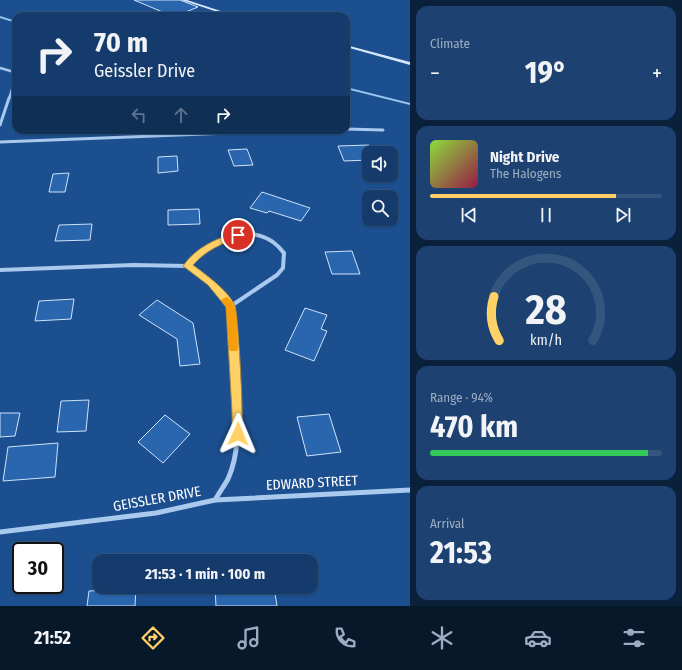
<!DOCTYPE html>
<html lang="en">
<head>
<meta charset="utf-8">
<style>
  :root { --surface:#143b6b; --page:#1d4271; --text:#f1f3f6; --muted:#9dadc1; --line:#33557e; --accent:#ffd166 }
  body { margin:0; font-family:"Fira Sans Condensed",sans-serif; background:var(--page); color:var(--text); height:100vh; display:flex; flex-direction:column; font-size:15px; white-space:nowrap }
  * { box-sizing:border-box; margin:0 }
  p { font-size:13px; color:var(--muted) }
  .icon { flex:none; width:22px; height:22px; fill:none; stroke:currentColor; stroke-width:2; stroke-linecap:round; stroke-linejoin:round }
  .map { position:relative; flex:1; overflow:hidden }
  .panel { display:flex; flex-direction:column; gap:6px; padding:6px; background:#0b203b; width:272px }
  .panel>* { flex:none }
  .hud { position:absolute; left:12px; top:12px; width:338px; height:122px; border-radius:12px; box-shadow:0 1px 3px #0004,0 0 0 1px var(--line); background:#143b6b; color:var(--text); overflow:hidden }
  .buttons { position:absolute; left:362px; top:146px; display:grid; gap:8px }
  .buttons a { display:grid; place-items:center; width:36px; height:36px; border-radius:8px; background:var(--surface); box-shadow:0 1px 3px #0004,0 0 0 1px var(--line); font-size:20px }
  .speed { position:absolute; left:12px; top:542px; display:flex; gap:8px; font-size:20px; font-weight:700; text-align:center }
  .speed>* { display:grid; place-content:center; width:52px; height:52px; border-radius:50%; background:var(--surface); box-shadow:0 1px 3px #0004,0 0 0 1px var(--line); line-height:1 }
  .speed .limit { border:2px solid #111; border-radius:6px; background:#fff; color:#111 }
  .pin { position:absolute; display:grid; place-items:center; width:34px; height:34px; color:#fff; margin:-17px; border:2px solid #fff; border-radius:50%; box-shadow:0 1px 4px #0007 }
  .me { position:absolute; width:44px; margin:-22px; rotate:1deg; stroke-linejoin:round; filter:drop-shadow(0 0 3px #0008) }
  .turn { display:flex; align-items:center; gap:14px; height:84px; padding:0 16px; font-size:18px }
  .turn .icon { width:52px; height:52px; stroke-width:2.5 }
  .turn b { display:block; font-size:28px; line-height:34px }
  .lanes { display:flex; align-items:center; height:38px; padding:0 16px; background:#0003; justify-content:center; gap:20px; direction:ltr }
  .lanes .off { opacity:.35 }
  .big { font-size:30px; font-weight:700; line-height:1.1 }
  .panel .tile { flex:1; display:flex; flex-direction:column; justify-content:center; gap:6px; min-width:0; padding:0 14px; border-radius:12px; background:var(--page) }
  .panel .dial { align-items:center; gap:0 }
  .dial svg { height:104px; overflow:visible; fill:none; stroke:var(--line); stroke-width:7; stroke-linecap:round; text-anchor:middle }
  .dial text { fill:var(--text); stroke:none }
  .song { display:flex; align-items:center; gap:12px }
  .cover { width:48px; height:48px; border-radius:6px; background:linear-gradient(135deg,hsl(90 70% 55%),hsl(340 70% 35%)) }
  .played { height:4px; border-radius:2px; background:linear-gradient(90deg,var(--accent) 80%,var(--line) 80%) }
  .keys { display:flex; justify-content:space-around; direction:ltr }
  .heat { display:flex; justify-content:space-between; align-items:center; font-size:22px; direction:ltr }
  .charge { height:6px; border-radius:3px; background:linear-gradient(90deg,#34c759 94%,var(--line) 0) }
  .trip { position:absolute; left:92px; top:554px; width:226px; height:40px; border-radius:12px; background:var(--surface); box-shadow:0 1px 3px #0004,0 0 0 1px var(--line); font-weight:700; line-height:40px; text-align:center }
  .tab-bar { display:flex; height:64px; justify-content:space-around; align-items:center; background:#08182b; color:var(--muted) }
  .tab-bar .icon { width:28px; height:28px }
  .tab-bar .current { color:var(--accent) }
  .tab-bar b { font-size:18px; color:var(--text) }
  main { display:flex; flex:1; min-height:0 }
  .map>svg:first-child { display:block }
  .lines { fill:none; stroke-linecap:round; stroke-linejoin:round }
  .stream { fill:#9cc4f0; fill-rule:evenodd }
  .building { fill:#2a66ad; stroke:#cfe3fa }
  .street-far3 { stroke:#a9c9ee; stroke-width:2.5 }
  .street-far2 { stroke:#a9c9ee; stroke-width:3 }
  .street-far1 { stroke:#a9c9ee; stroke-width:4 }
  .street { stroke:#a9c9ee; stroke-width:5 }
  .secondary { fill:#d6e6fa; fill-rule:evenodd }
  .route { fill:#ffd166; stroke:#a68842 }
  .slow { fill:#f59e0b }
  .labels { text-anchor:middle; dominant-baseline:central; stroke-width:4; stroke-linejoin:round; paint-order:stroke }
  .near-street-label { font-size:14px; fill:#fff; stroke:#1b4f8f }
</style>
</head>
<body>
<main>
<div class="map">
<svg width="410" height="606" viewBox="0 0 410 606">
  <rect width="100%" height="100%" fill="#1b4f8f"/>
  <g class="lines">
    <g class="stream">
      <polygon points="0,16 16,21 16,23 0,18"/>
      <polygon points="346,87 410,103 410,105 346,89"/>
    </g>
  </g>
  <g class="building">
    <polygon points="134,0 180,0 198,7 176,16 172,16"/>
    <polygon points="369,145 369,160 344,161 338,146"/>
    <polygon points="247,149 253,165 234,166 228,150"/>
    <polygon points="177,156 178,171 158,173 158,157"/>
    <polygon points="69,173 65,192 49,192 53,174"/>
    <polygon points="262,192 310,208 301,221 269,211 267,213 250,208"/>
    <polygon points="199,209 200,224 168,225 168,210"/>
    <polygon points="92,224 90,240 55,241 59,225"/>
    <polygon points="352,251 360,274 332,274 325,252"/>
    <polygon points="74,299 71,319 35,321 39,301"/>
    <polygon points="157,300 193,323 200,364 180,366 177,339 139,315"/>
    <polygon points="305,308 327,315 321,329 327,331 314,361 285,350"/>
    <polygon points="89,400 86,431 57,432 61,401"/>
    <polygon points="0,413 20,413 15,436 0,437"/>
    <polygon points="329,414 341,452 307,456 297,417"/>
    <polygon points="165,415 190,434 163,463 138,442"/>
    <polygon points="58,443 55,477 3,481 8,447"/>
    <polygon points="215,587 274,587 277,606 216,606"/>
    <polygon points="136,589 135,606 87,606 89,591"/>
  </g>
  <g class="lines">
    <polyline class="street-far3" points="0,68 14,72 16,77 9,99"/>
    <g class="street-far2">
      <polyline points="0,125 9,98"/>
      <polyline points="346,129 383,130"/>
      <polyline points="0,142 308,130"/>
    </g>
    <g class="street-far1">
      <path d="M 188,266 C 209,244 244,222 273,242 C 277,245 281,249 284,253 L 283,268 L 277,275 L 231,306"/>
      <polyline points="0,270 133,265 188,266 212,283 231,306 237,392"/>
    </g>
    <g class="street">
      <polyline points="215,500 410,490"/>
      <path d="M 0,532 L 156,513 L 215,500 C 219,493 224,486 228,479 C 240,453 238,419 237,391"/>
    </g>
    <g class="secondary">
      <polygon points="181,0 187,0 236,16 230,16"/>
      <polygon points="346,45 410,62 410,65 346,47"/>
    </g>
  </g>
  <path class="route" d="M 238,232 L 241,233 L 241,237 C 223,243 206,250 193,265 C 205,274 229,291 235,306 C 238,315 245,430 241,438 L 238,439 L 234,438 L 232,434 L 232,412 L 226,307 L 208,285 L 183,266 C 196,247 217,238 238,232 Z"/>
  <path class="slow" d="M 226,297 C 240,301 237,335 238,348 L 237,351 L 230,351 L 229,348 L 226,307 L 221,300 Z"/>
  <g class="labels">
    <g class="near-street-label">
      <text transform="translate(312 483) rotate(-3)">EDWARD STREET</text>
      <text transform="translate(157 499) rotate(-10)">GEISSLER DRIVE</text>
    </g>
  </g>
</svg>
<div class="buttons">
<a><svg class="icon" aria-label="sound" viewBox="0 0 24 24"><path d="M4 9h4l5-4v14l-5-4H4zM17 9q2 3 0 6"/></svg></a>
<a><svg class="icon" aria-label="search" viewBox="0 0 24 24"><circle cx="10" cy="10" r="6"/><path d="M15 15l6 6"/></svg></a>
</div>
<div class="speed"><div class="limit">30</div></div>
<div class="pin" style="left:238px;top:235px;background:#d93025"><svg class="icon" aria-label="arrive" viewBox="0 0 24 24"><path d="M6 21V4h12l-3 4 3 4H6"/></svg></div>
<svg class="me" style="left:238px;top:434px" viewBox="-20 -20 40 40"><path d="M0-17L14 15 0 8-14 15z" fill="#ffd166" stroke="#fff" stroke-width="4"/></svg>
<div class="trip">21:53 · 1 min · 100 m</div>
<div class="hud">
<div class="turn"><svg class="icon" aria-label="right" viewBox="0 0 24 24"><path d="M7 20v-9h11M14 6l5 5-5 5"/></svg><div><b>70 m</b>Geissler Drive</div></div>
<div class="lanes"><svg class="icon off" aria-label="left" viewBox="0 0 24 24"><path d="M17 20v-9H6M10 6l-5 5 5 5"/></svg><svg class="icon off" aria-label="ahead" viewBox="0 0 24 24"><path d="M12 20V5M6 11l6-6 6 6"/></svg><svg class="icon" aria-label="right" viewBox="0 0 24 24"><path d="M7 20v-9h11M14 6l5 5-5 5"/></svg></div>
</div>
</div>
<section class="panel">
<div class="tile"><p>Climate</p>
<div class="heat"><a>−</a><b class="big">19°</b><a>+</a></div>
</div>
<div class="tile">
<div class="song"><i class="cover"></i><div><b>Night Drive</b><p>The Halogens</p></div></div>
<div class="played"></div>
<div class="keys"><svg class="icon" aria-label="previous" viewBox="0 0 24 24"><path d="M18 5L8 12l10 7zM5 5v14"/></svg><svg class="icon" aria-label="pause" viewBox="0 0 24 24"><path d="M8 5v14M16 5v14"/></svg><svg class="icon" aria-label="next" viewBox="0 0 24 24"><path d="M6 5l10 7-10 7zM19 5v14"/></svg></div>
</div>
<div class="tile dial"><svg viewBox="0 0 100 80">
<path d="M14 69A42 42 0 1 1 86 69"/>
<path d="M14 69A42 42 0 0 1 10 35" stroke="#ffd166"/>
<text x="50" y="56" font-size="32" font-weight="700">28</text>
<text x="50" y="72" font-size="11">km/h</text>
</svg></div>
<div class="tile"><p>Range · 94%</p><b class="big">470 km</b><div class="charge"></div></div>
<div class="tile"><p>Arrival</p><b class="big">21:53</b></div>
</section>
</main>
<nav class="tab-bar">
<b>21:52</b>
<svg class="icon current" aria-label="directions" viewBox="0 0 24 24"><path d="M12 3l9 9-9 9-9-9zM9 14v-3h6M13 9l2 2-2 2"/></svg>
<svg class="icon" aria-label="music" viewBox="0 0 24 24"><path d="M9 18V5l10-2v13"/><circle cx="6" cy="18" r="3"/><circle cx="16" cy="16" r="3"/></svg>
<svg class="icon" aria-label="phone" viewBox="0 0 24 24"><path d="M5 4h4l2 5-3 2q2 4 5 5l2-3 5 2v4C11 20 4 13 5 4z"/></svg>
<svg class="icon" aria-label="climate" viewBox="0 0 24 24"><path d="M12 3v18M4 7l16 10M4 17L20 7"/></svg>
<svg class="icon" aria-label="car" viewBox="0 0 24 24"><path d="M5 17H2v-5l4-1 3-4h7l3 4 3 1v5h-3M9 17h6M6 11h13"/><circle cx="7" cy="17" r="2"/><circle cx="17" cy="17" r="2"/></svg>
<svg class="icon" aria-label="filters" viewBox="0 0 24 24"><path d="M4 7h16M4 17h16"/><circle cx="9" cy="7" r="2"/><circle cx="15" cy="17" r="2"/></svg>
</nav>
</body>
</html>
